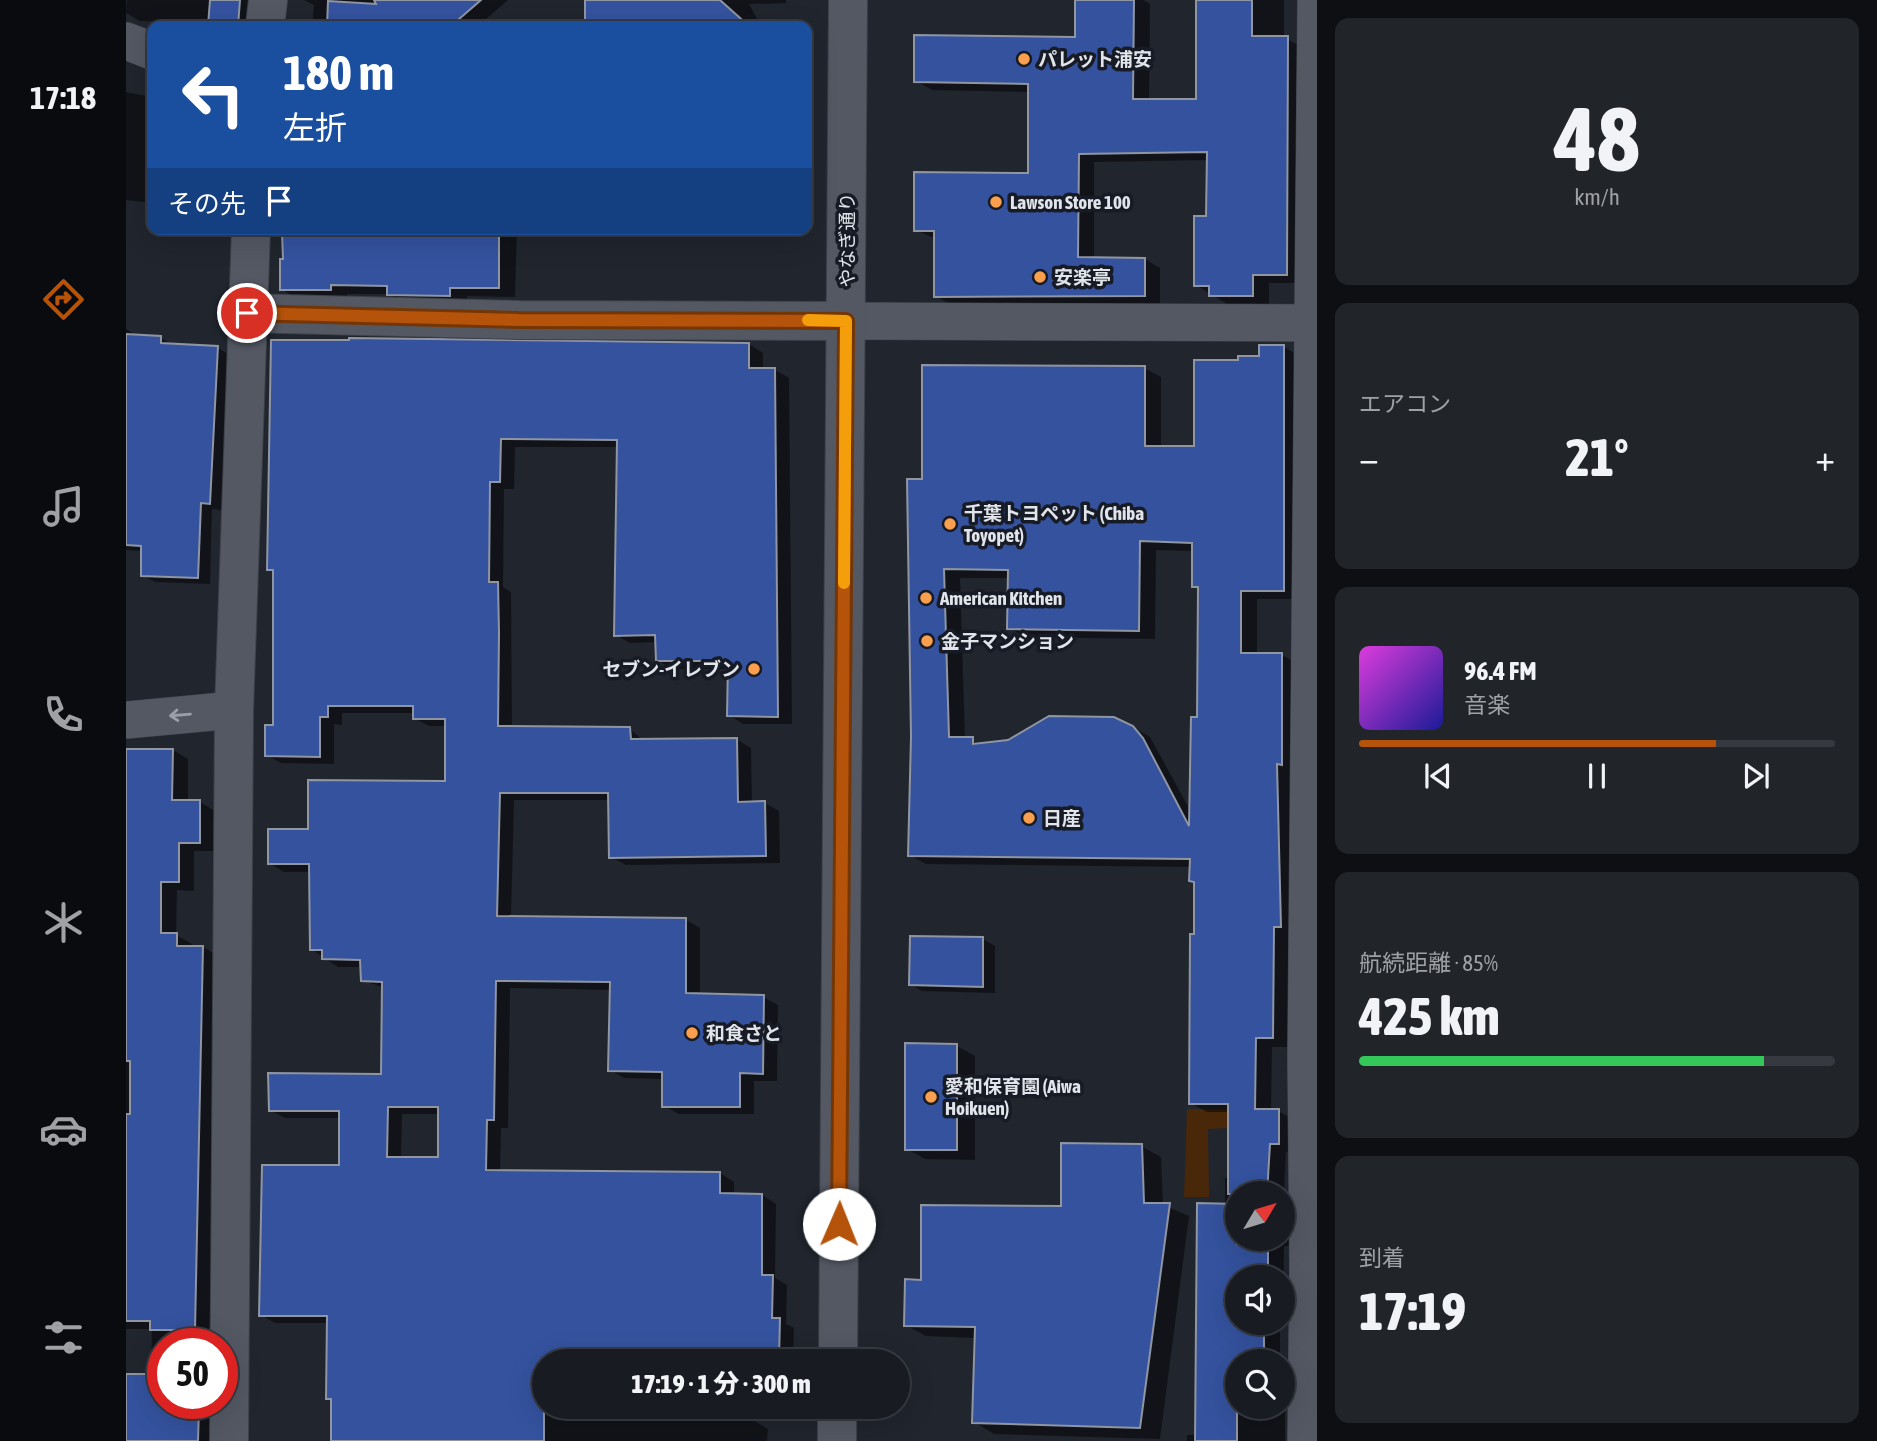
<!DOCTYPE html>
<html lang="ja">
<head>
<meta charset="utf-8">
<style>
  :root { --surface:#181c22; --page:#21252a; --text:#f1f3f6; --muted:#9fa1a5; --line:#363a40; --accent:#b45309 }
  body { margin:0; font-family:"Asap Condensed","Noto Sans JP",sans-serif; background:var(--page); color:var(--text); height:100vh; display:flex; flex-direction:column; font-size:26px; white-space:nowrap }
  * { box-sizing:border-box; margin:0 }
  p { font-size:23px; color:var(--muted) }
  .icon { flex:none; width:38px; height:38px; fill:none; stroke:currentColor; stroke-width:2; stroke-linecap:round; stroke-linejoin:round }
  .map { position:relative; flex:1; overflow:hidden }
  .side { display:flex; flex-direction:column; gap:18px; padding:18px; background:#0d0f13; width:560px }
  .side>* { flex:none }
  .guide { position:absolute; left:21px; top:21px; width:665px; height:214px; border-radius:14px; box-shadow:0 7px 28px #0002,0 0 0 2px var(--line); background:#1a4fa0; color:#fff; overflow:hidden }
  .needle { width:46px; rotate:52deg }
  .buttons { position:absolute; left:1099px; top:1181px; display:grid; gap:14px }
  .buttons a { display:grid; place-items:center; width:70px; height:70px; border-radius:50%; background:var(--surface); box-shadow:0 7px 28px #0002,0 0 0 2px var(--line); font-size:35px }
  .speed { position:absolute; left:21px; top:1328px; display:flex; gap:14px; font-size:35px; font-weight:700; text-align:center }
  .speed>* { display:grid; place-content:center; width:91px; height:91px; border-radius:50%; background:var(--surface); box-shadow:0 7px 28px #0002,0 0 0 2px var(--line); line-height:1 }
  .speed .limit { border:10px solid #d22; background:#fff; color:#111 }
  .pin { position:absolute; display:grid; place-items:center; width:60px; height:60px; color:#fff; margin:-30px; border:4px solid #fff; border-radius:50%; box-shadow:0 2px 7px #0007 }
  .me { position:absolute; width:77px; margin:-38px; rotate:1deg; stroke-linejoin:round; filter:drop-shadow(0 0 5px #0008) }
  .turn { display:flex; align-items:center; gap:24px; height:147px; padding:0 21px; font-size:32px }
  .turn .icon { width:91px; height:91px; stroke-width:2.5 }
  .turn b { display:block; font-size:49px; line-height:60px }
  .then { display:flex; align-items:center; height:66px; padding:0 21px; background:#0003; gap:14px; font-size:26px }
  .big { font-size:52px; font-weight:800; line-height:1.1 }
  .side .tile { flex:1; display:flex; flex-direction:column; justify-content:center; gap:10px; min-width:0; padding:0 24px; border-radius:14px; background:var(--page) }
  .side .dial { align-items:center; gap:0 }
  .dial b { font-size:91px; line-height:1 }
  .song { display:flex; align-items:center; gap:21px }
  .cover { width:84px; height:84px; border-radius:10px; background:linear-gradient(135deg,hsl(300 70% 55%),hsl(240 70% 35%)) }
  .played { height:7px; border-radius:4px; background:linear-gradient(90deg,var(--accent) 75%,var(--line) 75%) }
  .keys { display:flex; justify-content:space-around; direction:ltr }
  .heat { display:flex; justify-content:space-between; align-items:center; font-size:38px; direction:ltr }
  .charge { height:10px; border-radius:5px; background:linear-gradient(90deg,#34c759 85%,var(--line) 0) }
  .trip { position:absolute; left:406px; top:1349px; width:378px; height:70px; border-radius:35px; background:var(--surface); box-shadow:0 7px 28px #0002,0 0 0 2px var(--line); font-weight:800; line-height:70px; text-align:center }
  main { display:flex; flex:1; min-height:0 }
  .tab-bar { display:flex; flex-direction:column; width:126px; justify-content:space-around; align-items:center; background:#0a0b0e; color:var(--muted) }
  .tab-bar .icon { width:49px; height:49px }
  .tab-bar .active { color:var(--accent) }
  .tab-bar b { font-size:32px; color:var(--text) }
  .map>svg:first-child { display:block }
  .green { fill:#492809 }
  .shadow { fill:#0007; fill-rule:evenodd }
  .building { fill:#34529e; stroke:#8f95a1; stroke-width:2; fill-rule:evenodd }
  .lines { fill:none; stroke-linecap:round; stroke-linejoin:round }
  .minor-casing { stroke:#3e4149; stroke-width:38 }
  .tertiary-casing { stroke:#3e4149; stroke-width:40 }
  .secondary-casing { stroke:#3e4149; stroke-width:40 }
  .minor { stroke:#535863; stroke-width:37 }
  .tertiary { stroke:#535863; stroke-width:38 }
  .secondary { stroke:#535863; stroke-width:38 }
  .oneway { stroke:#9a9ea6 }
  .route-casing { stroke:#753606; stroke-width:18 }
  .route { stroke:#b45309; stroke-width:12 }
  .slow { stroke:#f59e0b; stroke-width:12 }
  .poi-dot { fill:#fa9f4e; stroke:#171b25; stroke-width:2.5 }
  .labels { text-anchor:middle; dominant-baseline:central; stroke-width:7; stroke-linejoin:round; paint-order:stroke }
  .poi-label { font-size:19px; font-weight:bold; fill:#e1e4ea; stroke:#171b25; text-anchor:start }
  .street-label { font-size:19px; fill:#e1e4ea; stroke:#171b25 }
</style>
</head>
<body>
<main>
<nav class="tab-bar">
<b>17:18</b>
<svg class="icon active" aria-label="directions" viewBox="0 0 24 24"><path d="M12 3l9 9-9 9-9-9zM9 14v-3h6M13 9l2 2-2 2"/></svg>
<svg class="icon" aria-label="music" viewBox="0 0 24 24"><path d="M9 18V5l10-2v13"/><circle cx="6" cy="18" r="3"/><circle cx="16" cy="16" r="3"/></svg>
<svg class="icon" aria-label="phone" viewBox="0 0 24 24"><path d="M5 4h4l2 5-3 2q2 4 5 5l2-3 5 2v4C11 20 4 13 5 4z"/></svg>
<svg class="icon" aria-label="climate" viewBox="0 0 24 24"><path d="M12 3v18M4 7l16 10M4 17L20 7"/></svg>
<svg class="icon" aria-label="car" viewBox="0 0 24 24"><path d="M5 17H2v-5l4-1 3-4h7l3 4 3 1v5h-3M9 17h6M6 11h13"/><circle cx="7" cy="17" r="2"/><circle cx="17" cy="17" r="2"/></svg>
<svg class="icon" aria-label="filters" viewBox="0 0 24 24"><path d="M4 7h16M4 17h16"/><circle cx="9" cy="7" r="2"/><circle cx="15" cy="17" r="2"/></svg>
</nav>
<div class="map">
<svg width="1191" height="1441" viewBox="0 0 1191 1441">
  <rect width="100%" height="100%" fill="#20252e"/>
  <polygon class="green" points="1061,1109 1102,1109 1102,1128 1082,1129 1083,1197 1058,1197"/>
  <g class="shadow">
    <polygon points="1,0 128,0 126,26 83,26 84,22 14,21 0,13"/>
    <polygon points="178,0 382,0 352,26 186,26 188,5"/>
    <polygon points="461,0 660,0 660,3 623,4 635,26 461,26"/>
    <polygon points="951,0 1017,0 1024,4 1023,100 1071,101 1072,0 1158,0 1158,38 1177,47 1176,283 1143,283 1143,304 1101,304 1070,285 1082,218 1083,160 968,162 968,259 1019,259 1034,268 1034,304 826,305 810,296 810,239 790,230 904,175 904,92 806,90 790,81 951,39"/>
    <polygon points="0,92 26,97 26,203 0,200"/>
    <polygon points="219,229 391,229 389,297 341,296 340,305 279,303 263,294 221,294 221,299 172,299 155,289 159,261 158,234"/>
    <polygon points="0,329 14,337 34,338 48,345 92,348 104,355 96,510 86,509 84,584 29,582 16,575 17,551 0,550"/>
    <path d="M 147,341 L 623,344 L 637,353 L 637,370 L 649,370 L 663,378 L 666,724 L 617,724 L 603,715 L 604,669 L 546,669 L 531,660 L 531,642 L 504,643 L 490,635 L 493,447 L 389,447 L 388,489 L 378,489 L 377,587 L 385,592 L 386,728 L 504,729 L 518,741 L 610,739 L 625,748 L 626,803 L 639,803 L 653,811 L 654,863 L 500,865 L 485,857 L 484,800 L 388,800 L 385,918 L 560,920 L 574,928 L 574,995 L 637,997 L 652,1005 L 651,1081 L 628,1081 L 628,1114 L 553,1114 L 538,1106 L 538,1079 L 498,1078 L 484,1070 L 485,990 L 384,988 L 382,1128 L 375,1128 L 374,1172 L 594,1173 L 608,1182 L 608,1195 L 636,1195 L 650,1204 L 649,1278 L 661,1285 L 660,1324 L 668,1328 L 667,1362 L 517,1362 L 507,1356 L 447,1357 L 447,1362 L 418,1362 L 418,1407 L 447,1407 L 447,1420 L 627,1420 L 642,1429 L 641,1441 L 207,1441 L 207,1401 L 202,1398 L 202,1323 L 149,1323 L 135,1315 L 214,1167 L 215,1118 L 159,1118 L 144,1110 L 257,1076 L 258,988 L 237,980 L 237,967 L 212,967 L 185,949 L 185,872 L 158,872 L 143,863 L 184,831 L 320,783 L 321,726 L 303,726 L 288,718 L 289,713 L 216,713 L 216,725 L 208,724 L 208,764 L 155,763 L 141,755 L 149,727 L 149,573 L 142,569 ZM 276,1114 L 314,1114 L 314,1158 L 275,1158 Z"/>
    <path d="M 1158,347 L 1174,356 L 1174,599 L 1131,599 L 1131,655 L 1156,655 L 1172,664 L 1163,1047 L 1146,1047 L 1145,1111 L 1152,1111 L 1169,1120 L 1169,1152 L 1160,1152 L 1157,1209 L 1168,1216 L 1167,1246 L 1158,1246 L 1157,1312 L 1157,1278 L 1111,1278 L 1111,1323 L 1154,1323 L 1154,1362 L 1111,1362 L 1111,1407 L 1157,1407 L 1157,1376 L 1159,1378 L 1159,1441 L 1061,1441 L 1061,1435 L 1071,1435 L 1099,1206 L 1099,1178 L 1104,1178 L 1104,1112 L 1081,1112 L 1064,1103 L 1070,935 L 1070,883 L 1065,880 L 1065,867 L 800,864 L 784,855 L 798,480 L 1018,368 L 1035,377 L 1035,448 L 1069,448 L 1114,362 L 1135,357 ZM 1030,550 L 1068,551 L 1068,586 L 1074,589 L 1073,719 L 1065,812 L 1024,737 L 1007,727 L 857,745 L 839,739 L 834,578 L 884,578 L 883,628 L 899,637 L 1029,639 ZM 1111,1194 L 1157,1194 L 1157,1239 L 1111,1239 Z"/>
    <polygon points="47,750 62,759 62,802 74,802 89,811 90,851 68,851 68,891 51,890 50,935 66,944 66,947 77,947 93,956 83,1344 37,1344 37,1404 84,1404 84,1417 88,1419 87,1441 0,1441 0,1375 25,1375 26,1329 0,1329 0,751"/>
    <polygon points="857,939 869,946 869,993 796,991 784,984"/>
    <polygon points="831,1046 849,1056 849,1160 799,1159 781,1149"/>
    <polygon points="1015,1146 1035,1157 1037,1205 1063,1216 1034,1439 868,1434 848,1422 850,1338 800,1336 780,1325 796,1281 937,1208"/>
  </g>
  <g class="building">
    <polygon points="84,0 114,0 112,26 82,26"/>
    <polygon points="248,0 355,0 325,26 201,26 202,1 250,4"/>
    <polygon points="459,0 594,0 623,26 459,26"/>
    <polygon points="949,0 1008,0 1007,99 1070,99 1070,0 1126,0 1126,36 1162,36 1161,275 1127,275 1127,296 1083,296 1083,286 1068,286 1068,216 1080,216 1081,152 953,154 952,257 1019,258 1019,296 808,297 808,231 788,231 788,172 902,173 902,84 788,82 788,35 949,37"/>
    <polygon points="202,229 254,231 254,235 334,236 334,229 373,229 373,288 324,288 324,296 261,295 261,286 205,285 205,290 154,290 154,259 157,259 156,232"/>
    <polygon points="0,334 35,336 35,343 92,346 84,504 75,503 72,578 15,576 15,546 0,545"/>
    <path d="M 223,338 L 623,343 L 623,368 L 649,368 L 652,717 L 601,716 L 602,661 L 530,661 L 529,635 L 488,636 L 491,440 L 375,439 L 374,482 L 364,482 L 363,582 L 372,582 L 373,633 L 372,726 L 504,727 L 505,739 L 611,738 L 612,802 L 639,801 L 640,856 L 483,858 L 482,793 L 374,793 L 371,916 L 560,918 L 560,993 L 638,995 L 637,1074 L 614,1073 L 614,1107 L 536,1107 L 536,1072 L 482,1071 L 484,982 L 370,981 L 368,1120 L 361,1120 L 360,1170 L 594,1172 L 594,1193 L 636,1194 L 636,1275 L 647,1275 L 646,1318 L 654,1318 L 653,1359 L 505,1357 L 505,1349 L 434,1350 L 433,1362 L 418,1362 L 418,1441 L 205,1441 L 205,1399 L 200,1399 L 201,1316 L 133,1316 L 136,1165 L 213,1165 L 213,1111 L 143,1111 L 142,1073 L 255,1074 L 256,982 L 235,981 L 234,960 L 196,959 L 196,950 L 184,950 L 183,864 L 142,864 L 142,829 L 182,829 L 182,780 L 319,781 L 319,719 L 287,719 L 287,706 L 202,706 L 202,717 L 194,717 L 194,757 L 139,756 L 139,725 L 147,725 L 147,570 L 141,570 L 145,340 L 223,340 ZM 262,1107 L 312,1107 L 312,1157 L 261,1157 Z"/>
    <path d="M 1133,345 L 1158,345 L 1158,591 L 1115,591 L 1115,653 L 1156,653 L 1156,765 L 1151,764 L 1155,927 L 1148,927 L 1147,1038 L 1130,1038 L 1129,1109 L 1153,1109 L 1153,1144 L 1144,1144 L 1141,1194 L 1102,1194 L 1102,1104 L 1063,1104 L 1064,934 L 1068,934 L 1068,882 L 1063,881 L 1064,859 L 782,856 L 785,737 L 781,479 L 796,479 L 796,365 L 1019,366 L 1019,446 L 1068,446 L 1068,360 L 1112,360 L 1112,356 L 1133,356 ZM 1014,541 L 1066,543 L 1066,587 L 1072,587 L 1071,717 L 1065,717 L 1063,826 L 1017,738 L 1007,726 L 988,717 L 923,716 L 882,740 L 847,744 L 847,737 L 823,737 L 818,569 L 882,570 L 881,629 L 1013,631 Z"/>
    <polygon points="0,749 47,749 46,800 74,800 74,843 53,843 53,882 35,882 35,933 51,933 51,946 77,946 69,1330 24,1330 24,1321 0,1321 0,1114 4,1114 4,1061 0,1061"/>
    <polygon points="784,936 857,937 857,987 783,985"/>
    <polygon points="779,1043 831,1044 831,1150 779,1150"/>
    <polygon points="935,1143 1016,1144 1018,1203 1044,1203 1014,1428 846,1423 849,1327 778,1326 779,1279 795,1280 795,1205 935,1206"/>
    <polygon points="1071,1203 1111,1204 1111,1244 1142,1244 1142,1278 1111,1278 1111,1323 1138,1323 1138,1362 1111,1362 1111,1441 1069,1441"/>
    <polygon points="0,1374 37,1374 37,1408 73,1408 72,1441 0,1441"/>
  </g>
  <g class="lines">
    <defs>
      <g id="minor">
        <polyline points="0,41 26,51"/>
        <polyline points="720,321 1191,323"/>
        <polyline points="0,720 108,710"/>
        <polyline points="1180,1441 1182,1267 1180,1058 1190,0"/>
      </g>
      <g id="tertiary">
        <polyline points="139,26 142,0"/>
        <polyline points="121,313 393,320 720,321"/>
        <polyline points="103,1441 108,710 125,229"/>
      </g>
      <g id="secondary">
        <polyline points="712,1362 722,0"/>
        <polyline points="711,1441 711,1407"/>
      </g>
    </defs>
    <use href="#minor" class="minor-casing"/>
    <use href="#tertiary" class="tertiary-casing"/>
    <use href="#secondary" class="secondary-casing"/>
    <use href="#minor" class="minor"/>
    <use href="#tertiary" class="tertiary"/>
    <use href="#secondary" class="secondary"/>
  </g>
  <defs><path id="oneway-shaft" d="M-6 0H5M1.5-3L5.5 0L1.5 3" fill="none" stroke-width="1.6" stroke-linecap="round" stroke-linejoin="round" transform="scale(1.75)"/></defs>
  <use class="oneway" href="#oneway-shaft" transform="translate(54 715) rotate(175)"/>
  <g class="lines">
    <defs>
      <polyline id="route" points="121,313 393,320 720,321 713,1224"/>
    </defs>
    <use href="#route" class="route-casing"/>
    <use href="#route" class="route"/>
    <polyline class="slow" points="682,320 720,321 718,583"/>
  </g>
  <g class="poi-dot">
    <circle cx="898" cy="59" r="7"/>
    <circle cx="870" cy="202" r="7"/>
    <circle cx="914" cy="277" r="7"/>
    <circle cx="824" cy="524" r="7"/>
    <circle cx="800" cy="598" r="7"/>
    <circle cx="801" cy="641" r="7"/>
    <circle cx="628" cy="669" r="7"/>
    <circle cx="903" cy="818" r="7"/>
    <circle cx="566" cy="1033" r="7"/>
    <circle cx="805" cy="1097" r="7"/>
  </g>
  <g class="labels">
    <g class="poi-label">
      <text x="912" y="59">パレット浦安</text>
      <text x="884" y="202">Lawson Store 100</text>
      <text x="928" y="277">安楽亭</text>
      <text x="838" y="513">千葉トヨペット (Chiba<tspan x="838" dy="22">Toyopet)</tspan></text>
      <text x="814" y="598">American Kitchen</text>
      <text x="815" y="641">金子マンション</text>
      <text x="614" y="669" text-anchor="end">セブン-イレブン</text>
      <text x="917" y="818">日産</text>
      <text x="580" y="1033">和食さと</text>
      <text x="819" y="1086">愛和保育園 (Aiwa<tspan x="819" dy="22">Hoikuen)</tspan></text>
    </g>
    <g class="street-label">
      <text transform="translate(721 240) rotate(-90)">やなぎ通り</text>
    </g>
  </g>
</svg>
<div class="buttons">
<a><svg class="needle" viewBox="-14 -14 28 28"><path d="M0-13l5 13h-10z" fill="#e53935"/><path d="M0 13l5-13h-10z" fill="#9fa1a5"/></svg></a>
<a><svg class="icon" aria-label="sound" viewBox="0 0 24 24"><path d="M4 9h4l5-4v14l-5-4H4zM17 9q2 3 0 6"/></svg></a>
<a><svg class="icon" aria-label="search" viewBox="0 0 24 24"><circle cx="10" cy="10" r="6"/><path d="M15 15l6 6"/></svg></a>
</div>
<div class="speed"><div class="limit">50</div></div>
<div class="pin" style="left:121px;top:313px;background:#d93025"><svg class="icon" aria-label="arrive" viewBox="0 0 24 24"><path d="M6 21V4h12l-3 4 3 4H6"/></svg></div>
<svg class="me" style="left:713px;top:1224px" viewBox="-20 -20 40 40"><circle r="19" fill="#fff"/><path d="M0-13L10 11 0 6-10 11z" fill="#b45309"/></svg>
<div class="trip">17:19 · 1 分 · 300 m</div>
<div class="guide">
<div class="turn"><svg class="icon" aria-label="left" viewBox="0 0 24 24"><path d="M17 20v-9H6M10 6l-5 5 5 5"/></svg><div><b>180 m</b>左折</div></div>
<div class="then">その先<svg class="icon" aria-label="arrive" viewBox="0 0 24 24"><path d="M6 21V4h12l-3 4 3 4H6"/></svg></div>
</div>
</div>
<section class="side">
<div class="tile dial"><b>48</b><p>km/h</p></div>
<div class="tile"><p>エアコン</p>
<div class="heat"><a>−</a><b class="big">21°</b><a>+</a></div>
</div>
<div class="tile">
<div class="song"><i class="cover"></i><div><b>96.4 FM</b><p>音楽</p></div></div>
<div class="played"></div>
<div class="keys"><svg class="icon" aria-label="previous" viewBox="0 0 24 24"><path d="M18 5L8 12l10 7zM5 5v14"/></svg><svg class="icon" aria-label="pause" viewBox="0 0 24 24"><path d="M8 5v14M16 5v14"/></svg><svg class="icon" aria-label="next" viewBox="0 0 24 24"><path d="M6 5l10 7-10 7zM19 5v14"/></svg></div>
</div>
<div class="tile"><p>航続距離 · 85%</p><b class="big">425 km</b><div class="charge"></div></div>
<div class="tile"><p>到着</p><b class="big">17:19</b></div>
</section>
</main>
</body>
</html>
